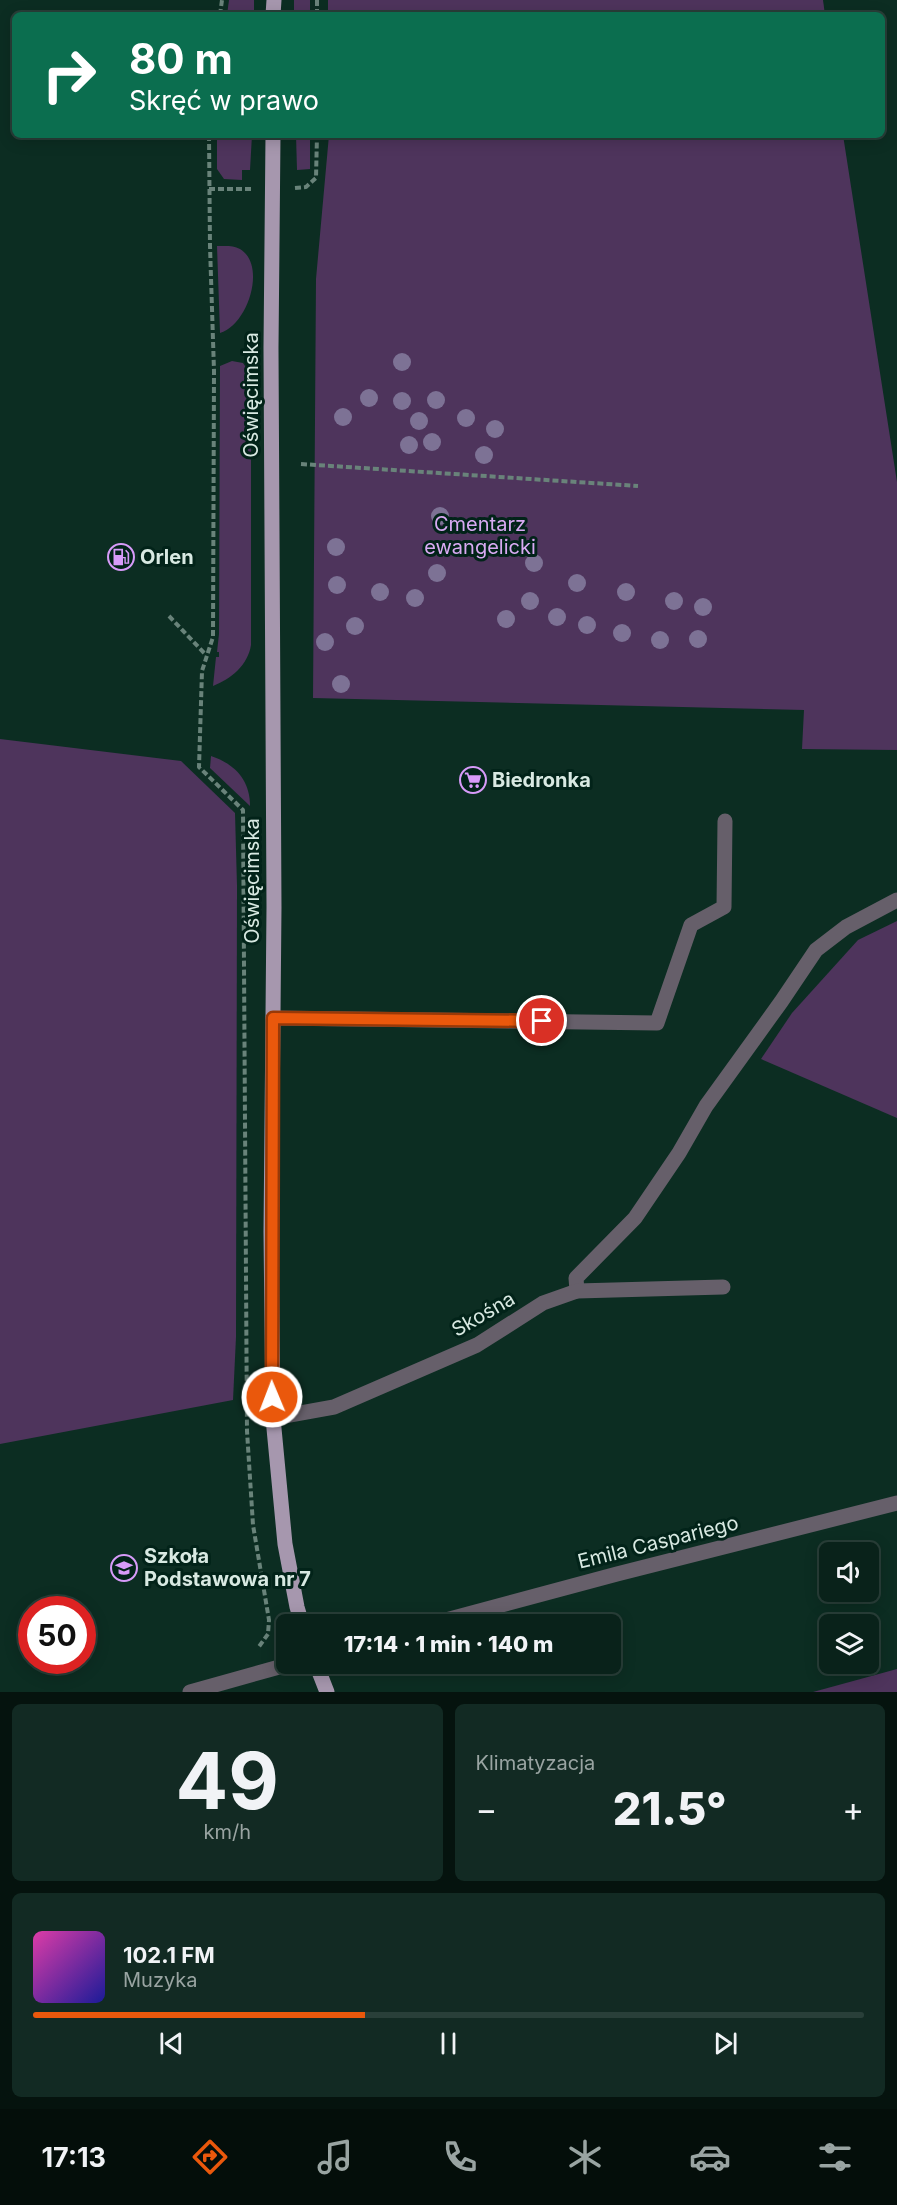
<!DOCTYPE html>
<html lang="pl">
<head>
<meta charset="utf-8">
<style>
  :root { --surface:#09221a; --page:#122a23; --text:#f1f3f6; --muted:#99a4a2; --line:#293f39; --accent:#ea580c }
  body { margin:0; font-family:Inter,sans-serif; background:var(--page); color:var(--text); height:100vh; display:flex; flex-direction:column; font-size:22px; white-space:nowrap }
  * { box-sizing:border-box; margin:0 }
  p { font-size:20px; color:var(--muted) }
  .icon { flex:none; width:33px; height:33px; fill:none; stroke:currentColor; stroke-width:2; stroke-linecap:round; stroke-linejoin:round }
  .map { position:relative; height:1692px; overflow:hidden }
  .sheet { display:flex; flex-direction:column; gap:12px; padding:12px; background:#05130e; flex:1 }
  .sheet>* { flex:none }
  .banner { position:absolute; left:12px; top:12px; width:873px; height:126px; border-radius:9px; box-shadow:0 3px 15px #0003,0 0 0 2px var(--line); background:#0b6e4f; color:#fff; overflow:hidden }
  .tools { position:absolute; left:819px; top:1542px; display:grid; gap:12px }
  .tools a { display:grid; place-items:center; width:60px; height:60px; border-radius:9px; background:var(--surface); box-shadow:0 3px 15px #0003,0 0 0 2px var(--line); font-size:30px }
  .speed { position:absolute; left:18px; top:1596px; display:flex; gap:12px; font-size:30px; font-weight:700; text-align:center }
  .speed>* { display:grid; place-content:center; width:78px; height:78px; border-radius:50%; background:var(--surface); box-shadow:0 3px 15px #0003,0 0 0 2px var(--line); line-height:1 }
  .speed .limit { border:9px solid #d22; background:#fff; color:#111 }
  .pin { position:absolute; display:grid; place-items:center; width:51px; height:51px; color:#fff; margin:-26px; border:3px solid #fff; border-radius:50%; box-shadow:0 2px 6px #0007 }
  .me { position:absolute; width:66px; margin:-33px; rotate:359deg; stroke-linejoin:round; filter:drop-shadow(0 0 4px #0008) }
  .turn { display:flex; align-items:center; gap:21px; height:126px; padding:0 18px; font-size:27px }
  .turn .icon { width:78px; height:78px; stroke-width:2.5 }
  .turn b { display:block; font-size:42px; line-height:51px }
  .big { font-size:45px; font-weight:800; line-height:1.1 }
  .sheet .widget { flex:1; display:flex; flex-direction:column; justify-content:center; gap:9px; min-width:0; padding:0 21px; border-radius:9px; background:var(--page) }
  .sheet .dial { align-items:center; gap:0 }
  .dial b { font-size:78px; line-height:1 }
  .song { display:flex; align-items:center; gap:18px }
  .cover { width:72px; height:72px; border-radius:9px; background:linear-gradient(135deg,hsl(320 70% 55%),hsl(240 70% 35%)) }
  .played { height:6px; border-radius:3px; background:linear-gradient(90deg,var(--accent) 40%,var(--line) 40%) }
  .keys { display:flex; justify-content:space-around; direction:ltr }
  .heat { display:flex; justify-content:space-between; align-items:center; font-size:33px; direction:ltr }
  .sheet .tiles { flex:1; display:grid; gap:12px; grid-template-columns:1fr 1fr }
  .widget:last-child { grid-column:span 2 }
  .trip { position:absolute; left:276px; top:1614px; width:345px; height:60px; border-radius:9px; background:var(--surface); box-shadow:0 3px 15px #0003,0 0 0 2px var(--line); font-weight:800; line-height:60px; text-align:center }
  .menu { display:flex; height:96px; justify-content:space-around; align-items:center; background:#040e0a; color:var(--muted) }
  .menu .icon { width:42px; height:42px }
  .menu .current { color:var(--accent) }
  .menu b { font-size:27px; color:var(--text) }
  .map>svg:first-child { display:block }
  .green { fill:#4e345c }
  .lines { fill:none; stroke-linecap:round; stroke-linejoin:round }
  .path { stroke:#69837a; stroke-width:4; stroke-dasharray:6 3; stroke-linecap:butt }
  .minor { stroke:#665f6a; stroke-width:15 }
  .major { stroke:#a697ae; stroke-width:15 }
  .tree { fill:#7d7295 }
  .route-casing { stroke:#983908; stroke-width:15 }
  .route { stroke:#ea580c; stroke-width:10 }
  .labels { text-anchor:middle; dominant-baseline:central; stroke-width:6; stroke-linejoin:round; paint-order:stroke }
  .street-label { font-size:20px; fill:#d8e9e2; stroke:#022319 }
  .park-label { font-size:20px; fill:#d9aaf3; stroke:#022319 }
  .poi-label { font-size:20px; font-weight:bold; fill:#d8e9e2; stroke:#022319; text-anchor:start }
</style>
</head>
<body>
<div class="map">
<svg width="897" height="1692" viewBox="0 0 897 1692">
  <rect width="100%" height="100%" fill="#0c2d22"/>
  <g class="green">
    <polygon points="229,0 254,0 254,15 227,15"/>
    <rect x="294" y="0" width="16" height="15"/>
    <polygon points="328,0 823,0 825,15 328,15"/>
    <polygon points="217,135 252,135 250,170 242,170 242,180 224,179 217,169"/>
    <polygon points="296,135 310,135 310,169 297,170"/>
    <polygon points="329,135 843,135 897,482 897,750 802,749 804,710 313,698 316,279"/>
    <path d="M 217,246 C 225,246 233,245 240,249 C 267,265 248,325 220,333 Z"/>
    <path d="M 232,361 L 243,363 L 251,375 L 251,645 C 248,665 231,679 213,686 L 216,657 L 219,657 L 219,652 L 217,652 L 219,634 L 220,366 Z"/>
    <polygon points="0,739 181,761 235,813 237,886 236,1337 233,1400 0,1444"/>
    <path d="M 211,756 C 235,764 250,780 250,806 L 210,768 Z"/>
    <polygon points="897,921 897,1118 761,1059 792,1013 858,940"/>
    <polygon points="897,1669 897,1692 813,1692"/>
  </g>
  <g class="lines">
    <g class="path">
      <polyline points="317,0 317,15"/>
      <polyline points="220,15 222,0"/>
      <polyline points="209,135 210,246 214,371 213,637 202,671 199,767 243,810 247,1431 253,1525 269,1620 268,1634 258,1648"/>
      <polyline points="295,188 306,187 316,178 317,135"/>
      <polyline points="209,189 251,189"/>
      <polyline points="301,464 638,486"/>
      <polyline points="169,616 206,655"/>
    </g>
    <g class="minor">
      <polyline points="273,1018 657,1023 691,925 724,907 725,821"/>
      <polyline points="577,1291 576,1278 635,1218 679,1153 706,1106 781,1002 816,950 846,927 897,900"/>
      <polyline points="273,1418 334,1407 477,1345 543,1303 577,1291 723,1287"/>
      <polyline points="431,1624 617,1574 897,1503"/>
      <polyline points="190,1692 290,1664"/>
    </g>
    <g class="major">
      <polyline points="273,15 274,0"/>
      <polyline points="273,135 271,348 274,907 271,1232 273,1418 285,1544 297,1607 302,1624"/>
      <polyline points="316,1664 327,1692"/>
    </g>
  </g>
  <g class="tree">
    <circle cx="402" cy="362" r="9"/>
    <circle cx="369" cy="398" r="9"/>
    <circle cx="436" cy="400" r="9"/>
    <circle cx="402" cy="401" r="9"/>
    <circle cx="343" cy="417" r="9"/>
    <circle cx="466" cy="418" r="9"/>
    <circle cx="419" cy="421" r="9"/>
    <circle cx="495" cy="429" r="9"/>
    <circle cx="432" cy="442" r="9"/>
    <circle cx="409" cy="445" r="9"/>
    <circle cx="484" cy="455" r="9"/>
    <circle cx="440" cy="516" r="9"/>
    <circle cx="336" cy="547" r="9"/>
    <circle cx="534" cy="563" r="9"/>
    <circle cx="437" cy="573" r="9"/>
    <circle cx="577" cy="583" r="9"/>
    <circle cx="337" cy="585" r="9"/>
    <circle cx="380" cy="592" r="9"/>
    <circle cx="626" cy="592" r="9"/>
    <circle cx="415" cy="598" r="9"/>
    <circle cx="530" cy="601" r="9"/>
    <circle cx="674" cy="601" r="9"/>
    <circle cx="703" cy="607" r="9"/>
    <circle cx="557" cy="617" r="9"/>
    <circle cx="506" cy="619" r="9"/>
    <circle cx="587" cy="625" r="9"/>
    <circle cx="355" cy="626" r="9"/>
    <circle cx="622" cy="633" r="9"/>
    <circle cx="698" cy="639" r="9"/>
    <circle cx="660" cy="640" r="9"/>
    <circle cx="325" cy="642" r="9"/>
    <circle cx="341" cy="684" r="9"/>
  </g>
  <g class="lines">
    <defs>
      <polyline id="route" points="272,1397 273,1018 542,1021"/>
    </defs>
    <use href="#route" class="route-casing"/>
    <use href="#route" class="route"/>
  </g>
  <defs>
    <symbol id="fuel-ring" viewBox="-11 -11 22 22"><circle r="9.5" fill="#022319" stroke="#d79bf9" stroke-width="1.5"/><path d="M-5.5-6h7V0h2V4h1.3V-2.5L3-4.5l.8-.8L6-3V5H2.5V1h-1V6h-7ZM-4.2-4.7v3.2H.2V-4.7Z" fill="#d79bf9"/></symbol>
    <symbol id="supermarket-ring" viewBox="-11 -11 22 22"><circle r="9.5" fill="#022319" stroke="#d79bf9" stroke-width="1.5"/><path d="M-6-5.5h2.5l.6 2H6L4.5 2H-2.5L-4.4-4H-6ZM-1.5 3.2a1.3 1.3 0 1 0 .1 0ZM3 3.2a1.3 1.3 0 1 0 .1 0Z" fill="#d79bf9"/></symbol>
    <symbol id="school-ring" viewBox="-11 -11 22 22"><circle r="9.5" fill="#022319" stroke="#d79bf9" stroke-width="1.5"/><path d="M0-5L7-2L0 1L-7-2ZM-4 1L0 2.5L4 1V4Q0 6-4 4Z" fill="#d79bf9"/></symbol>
  </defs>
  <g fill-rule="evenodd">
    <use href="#fuel-ring" x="106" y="542" width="30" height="30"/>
    <use href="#supermarket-ring" x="458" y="765" width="30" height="30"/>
    <use href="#school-ring" x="109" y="1553" width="30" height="30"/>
  </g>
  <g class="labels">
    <g class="street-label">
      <text transform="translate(251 395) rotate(-90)">Oświęcimska</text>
      <text transform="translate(252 881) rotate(-90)">Oświęcimska</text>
      <text transform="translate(483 1314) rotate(-30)">Skośna</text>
      <text transform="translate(658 1542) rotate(-14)">Emila Caspariego</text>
    </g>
    <g class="park-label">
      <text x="480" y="524">Cmentarz<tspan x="480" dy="23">ewangelicki</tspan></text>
    </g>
    <g class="poi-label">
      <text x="140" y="557">Orlen</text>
      <text x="492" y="780">Biedronka</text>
      <text x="144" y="1556">Szkoła<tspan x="144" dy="23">Podstawowa nr 7</tspan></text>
    </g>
  </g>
</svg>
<div class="tools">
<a><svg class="icon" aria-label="sound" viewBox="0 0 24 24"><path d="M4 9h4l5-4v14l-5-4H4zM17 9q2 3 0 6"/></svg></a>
<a><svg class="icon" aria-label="layers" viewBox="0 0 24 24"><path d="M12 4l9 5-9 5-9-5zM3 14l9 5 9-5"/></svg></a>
</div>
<div class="speed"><div class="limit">50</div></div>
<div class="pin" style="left:542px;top:1021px;background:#d93025"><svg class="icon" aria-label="arrive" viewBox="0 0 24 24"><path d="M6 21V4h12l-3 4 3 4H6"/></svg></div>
<svg class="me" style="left:272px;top:1397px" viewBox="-20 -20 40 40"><circle r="17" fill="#ea580c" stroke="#fff" stroke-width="3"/><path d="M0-11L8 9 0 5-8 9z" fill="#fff"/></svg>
<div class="trip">17:14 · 1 min · 140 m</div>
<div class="banner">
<div class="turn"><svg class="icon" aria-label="right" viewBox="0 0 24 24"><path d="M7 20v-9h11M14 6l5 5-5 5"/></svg><div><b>80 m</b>Skręć w prawo</div></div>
</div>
</div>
<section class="sheet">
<div class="tiles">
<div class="widget dial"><b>49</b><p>km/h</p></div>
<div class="widget"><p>Klimatyzacja</p>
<div class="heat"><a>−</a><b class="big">21.5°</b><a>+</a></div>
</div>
<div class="widget">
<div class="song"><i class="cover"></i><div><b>102.1 FM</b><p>Muzyka</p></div></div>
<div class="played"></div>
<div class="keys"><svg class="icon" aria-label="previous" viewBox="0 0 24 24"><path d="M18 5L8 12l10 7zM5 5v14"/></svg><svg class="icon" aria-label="pause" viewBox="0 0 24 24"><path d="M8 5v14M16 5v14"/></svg><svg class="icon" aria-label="next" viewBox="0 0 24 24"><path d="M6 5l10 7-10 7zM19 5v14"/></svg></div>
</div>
</div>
</section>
<nav class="menu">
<b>17:13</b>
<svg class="icon current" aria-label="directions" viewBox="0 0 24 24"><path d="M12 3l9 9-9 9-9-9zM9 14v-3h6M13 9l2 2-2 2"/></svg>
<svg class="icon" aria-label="music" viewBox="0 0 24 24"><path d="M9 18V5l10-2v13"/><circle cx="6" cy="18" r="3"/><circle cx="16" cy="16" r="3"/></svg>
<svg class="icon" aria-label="phone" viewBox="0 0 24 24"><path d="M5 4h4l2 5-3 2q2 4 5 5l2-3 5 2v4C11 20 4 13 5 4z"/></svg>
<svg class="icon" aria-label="climate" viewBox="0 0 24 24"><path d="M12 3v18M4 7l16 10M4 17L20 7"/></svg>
<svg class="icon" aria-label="car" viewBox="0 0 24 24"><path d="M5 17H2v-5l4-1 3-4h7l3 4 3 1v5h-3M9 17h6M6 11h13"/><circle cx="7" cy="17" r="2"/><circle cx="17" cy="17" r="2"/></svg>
<svg class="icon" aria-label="filters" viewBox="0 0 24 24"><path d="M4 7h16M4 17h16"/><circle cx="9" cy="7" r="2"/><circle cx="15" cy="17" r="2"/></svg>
</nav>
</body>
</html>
